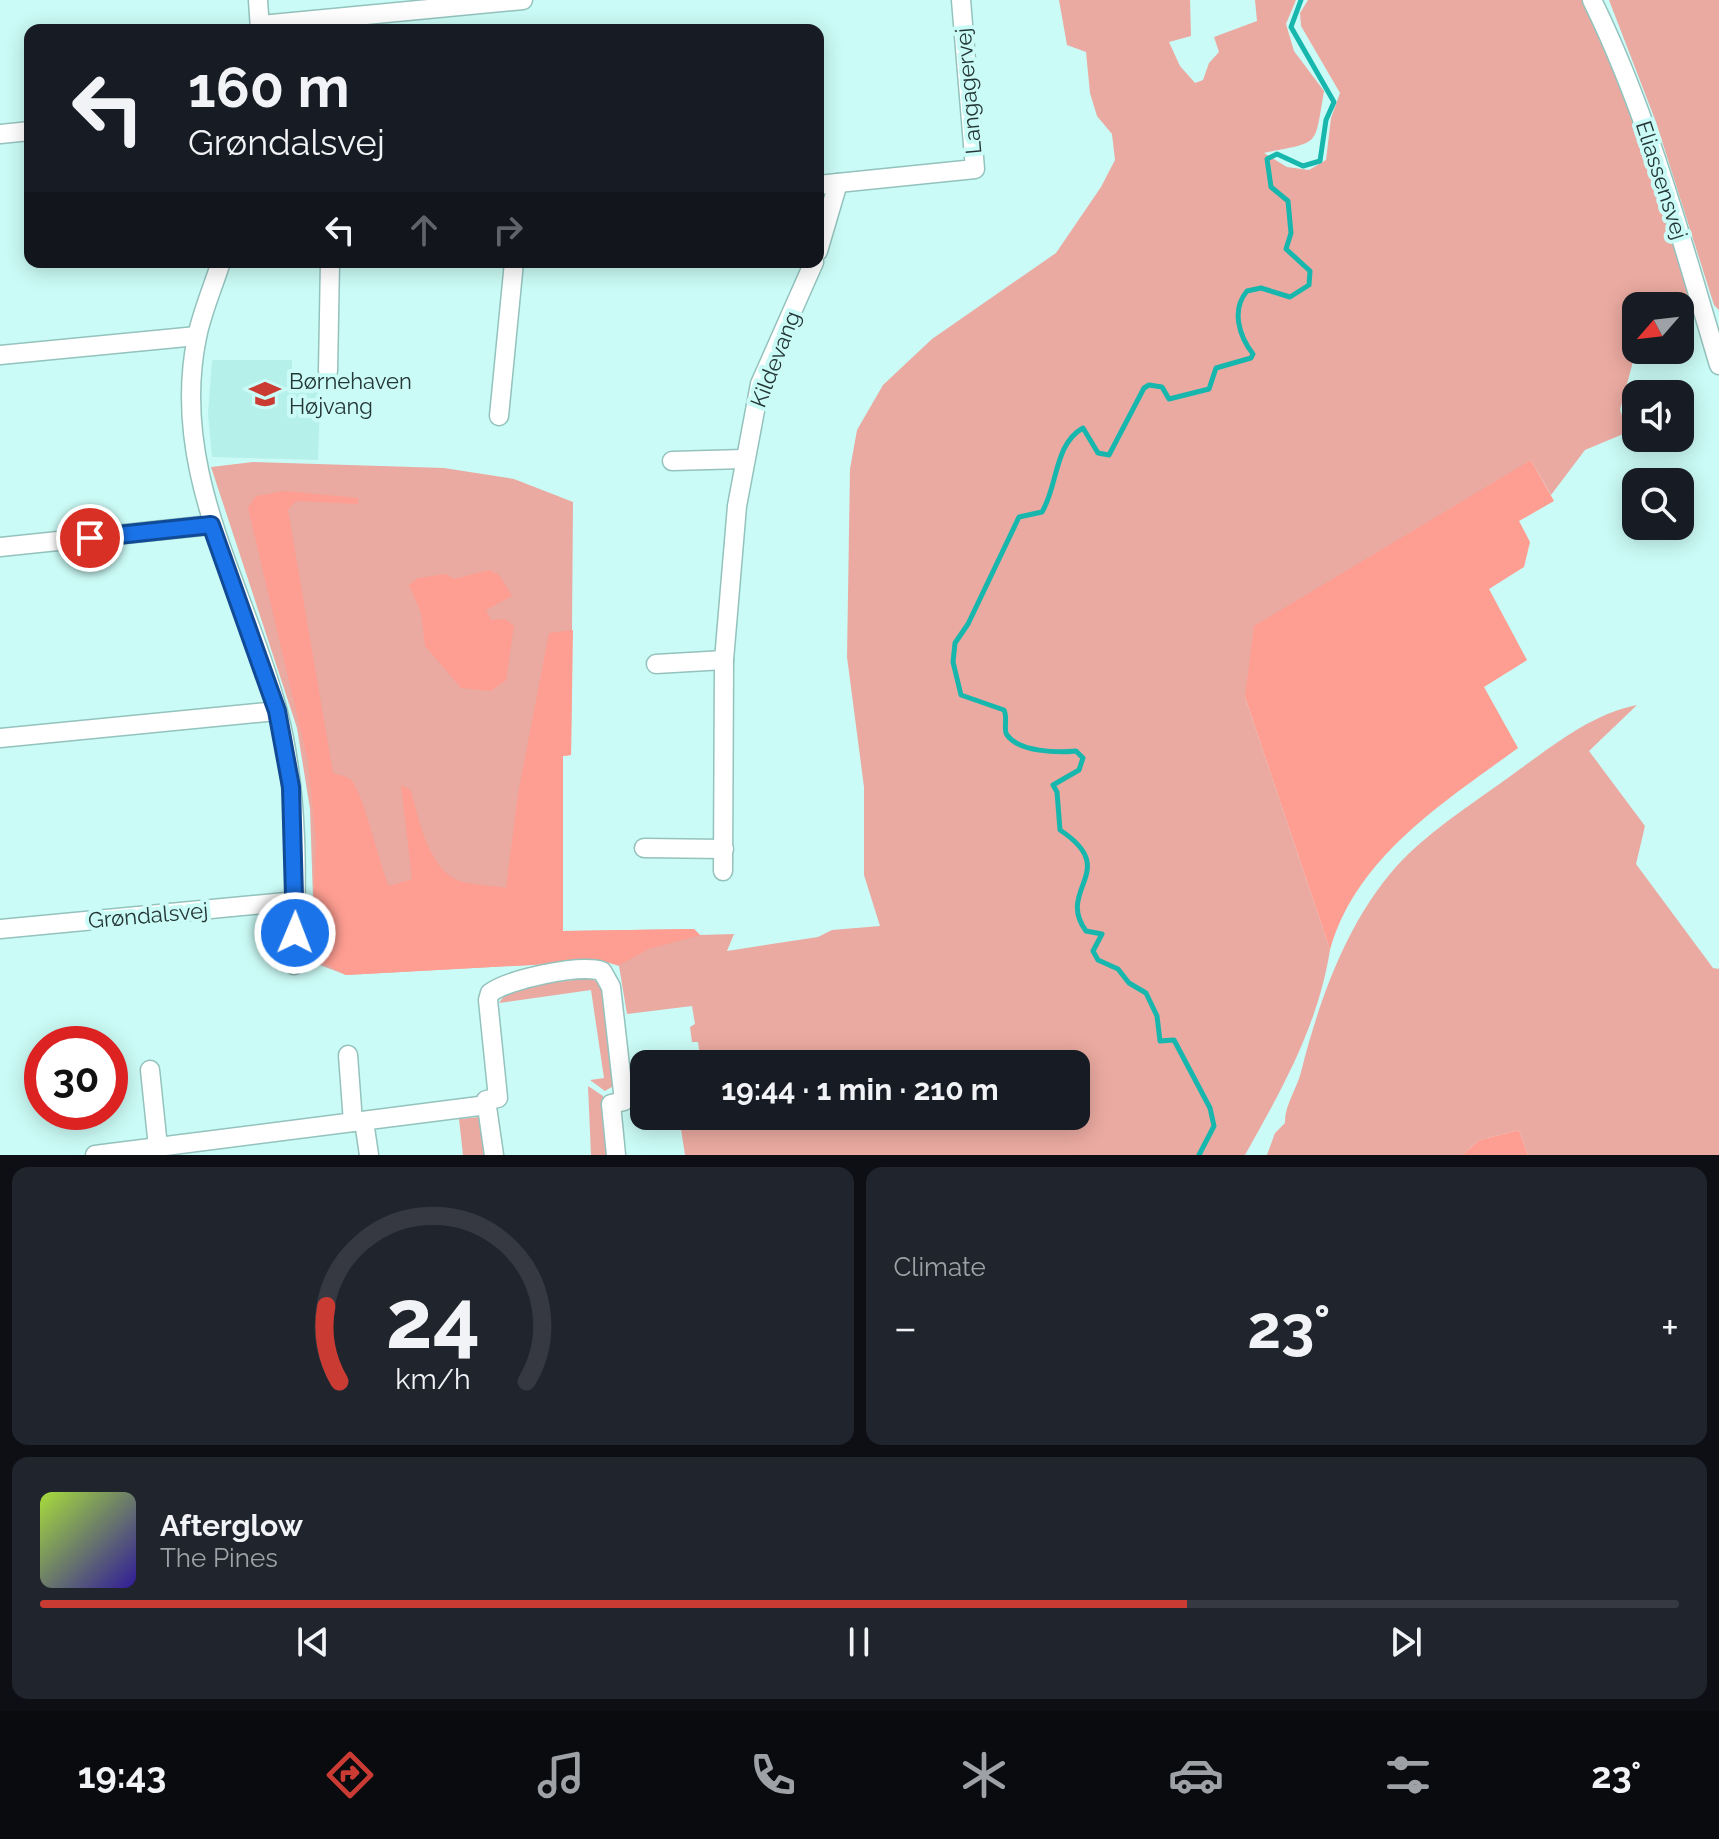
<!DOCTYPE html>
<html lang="en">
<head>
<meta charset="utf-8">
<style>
  :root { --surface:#171b24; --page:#20242c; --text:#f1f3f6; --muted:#9ea1a6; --line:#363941; --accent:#c93b33 }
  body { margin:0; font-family:Raleway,sans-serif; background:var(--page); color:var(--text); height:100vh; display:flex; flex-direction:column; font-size:30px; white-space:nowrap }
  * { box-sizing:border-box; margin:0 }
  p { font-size:26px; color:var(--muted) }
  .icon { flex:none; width:44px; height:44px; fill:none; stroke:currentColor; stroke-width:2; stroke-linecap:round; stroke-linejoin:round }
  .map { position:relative; height:1155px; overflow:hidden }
  .side { display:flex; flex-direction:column; gap:12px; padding:12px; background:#0d0f14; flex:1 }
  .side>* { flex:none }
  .guide { position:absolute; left:24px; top:24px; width:800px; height:244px; border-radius:16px; box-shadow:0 4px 20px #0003; background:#171b24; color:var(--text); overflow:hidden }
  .needle { width:52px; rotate:242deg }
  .fabs { position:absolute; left:1622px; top:292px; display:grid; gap:16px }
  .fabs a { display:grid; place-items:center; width:72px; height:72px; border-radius:16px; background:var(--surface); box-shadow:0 4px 20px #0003; font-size:40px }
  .speed { position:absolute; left:24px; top:1026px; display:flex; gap:16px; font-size:40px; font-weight:700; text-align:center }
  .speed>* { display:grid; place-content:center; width:104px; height:104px; border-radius:50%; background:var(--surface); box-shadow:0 4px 20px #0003; line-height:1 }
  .speed .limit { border:12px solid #d22; background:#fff; color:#111 }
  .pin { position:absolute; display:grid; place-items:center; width:68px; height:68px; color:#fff; margin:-34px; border:4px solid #fff; border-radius:50%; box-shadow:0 2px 8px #0007 }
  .me { position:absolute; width:88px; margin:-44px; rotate:1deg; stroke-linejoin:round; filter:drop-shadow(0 0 6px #0008) }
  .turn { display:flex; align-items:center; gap:28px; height:168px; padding:0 32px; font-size:36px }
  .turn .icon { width:104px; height:104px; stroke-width:2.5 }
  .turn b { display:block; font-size:56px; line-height:68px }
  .lanes { display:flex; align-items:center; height:76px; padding:0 32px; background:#0003; justify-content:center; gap:40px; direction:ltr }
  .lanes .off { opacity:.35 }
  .big { font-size:60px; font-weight:700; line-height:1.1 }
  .side .widget { flex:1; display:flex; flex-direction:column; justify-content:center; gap:12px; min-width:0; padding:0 28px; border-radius:16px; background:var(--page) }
  .side .dial { align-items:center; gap:0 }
  .dial svg { height:208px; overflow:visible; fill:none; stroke:var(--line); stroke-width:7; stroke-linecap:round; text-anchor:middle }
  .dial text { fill:var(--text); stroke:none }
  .song { display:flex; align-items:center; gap:24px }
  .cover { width:96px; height:96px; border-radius:12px; background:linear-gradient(135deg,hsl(80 70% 55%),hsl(250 70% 35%)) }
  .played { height:8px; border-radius:4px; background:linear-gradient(90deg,var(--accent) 70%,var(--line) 70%) }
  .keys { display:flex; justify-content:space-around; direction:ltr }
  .heat { display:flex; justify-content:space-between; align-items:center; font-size:44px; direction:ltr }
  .side .tiles { flex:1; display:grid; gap:12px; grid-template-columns:1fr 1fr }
  .widget:last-child { grid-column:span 2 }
  .trip { position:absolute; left:630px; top:1050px; width:460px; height:80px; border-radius:16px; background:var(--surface); box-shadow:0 4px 20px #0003; font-weight:700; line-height:80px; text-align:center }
  .tabs { display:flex; height:128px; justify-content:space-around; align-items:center; background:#090b0e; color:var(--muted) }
  .tabs .icon { width:56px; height:56px }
  .tabs .on { color:var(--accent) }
  .tabs b { font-size:36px; color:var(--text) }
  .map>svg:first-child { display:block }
  .built { fill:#b6f0ea }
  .green { fill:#eaaaa1 }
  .forest { fill:#fe9d91 }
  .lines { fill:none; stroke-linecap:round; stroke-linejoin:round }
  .stream { stroke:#18b7ae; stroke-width:5 }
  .street-casing { stroke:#94c2bd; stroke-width:21 }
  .street { stroke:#fff; stroke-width:18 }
  .route-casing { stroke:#114b97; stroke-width:20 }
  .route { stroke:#1a73e8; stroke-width:14 }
  .labels { text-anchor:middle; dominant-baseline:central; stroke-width:8; stroke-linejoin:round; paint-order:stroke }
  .street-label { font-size:22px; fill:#243635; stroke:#cbfbf6 }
  .poi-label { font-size:22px; fill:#243635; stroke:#cbfbf6; text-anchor:start }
</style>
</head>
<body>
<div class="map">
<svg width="1719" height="1155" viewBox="0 0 1719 1155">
  <rect width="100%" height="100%" fill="#cbfbf6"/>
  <polygon class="built" points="212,360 292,360 292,375 321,373 318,460 212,457 208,414"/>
  <g class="green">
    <path d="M 1059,0 L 1190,0 L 1191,36 L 1169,42 L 1180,66 L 1195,83 L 1203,80 L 1209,63 L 1219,52 L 1214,37 L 1257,21 L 1255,0 L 1296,0 L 1286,24 L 1294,51 L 1324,91 C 1314,149 1321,141 1264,153 L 1287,167 L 1309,170 L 1326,160 L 1331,118 L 1340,93 L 1301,26 L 1300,13 L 1308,0 L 1586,0 L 1658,188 L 1693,311 L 1680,315 L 1680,306 L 1636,306 L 1635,354 L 1620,410 L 1628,432 L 1585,450 L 1551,495 L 1531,460 L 1245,697 L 1330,950 C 1318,1026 1282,1089 1245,1155 L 685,1155 L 679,1116 L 1076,1116 L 1076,1064 L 701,1064 L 698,1042 L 692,1042 L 690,1027 L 695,1024 L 692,1006 L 627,1014 L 619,966 L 603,961 L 346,975 L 307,960 L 313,898 L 310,809 L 297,728 L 211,467 L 253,462 L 444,468 L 514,479 L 573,502 L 571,755 L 563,756 L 563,931 L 694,929 L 700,935 L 734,934 L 727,951 L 818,937 L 832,930 L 880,926 L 864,875 L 864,787 L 847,657 L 850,469 L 857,430 L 883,385 L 932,339 L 1056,253 L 1101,187 L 1115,160 L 1112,134 L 1097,116 L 1090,93 L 1086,52 L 1067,45 Z"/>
    <polygon points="1609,0 1719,0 1719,310 1714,305 1656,122"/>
    <path d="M 1637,705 L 1589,751 L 1645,826 L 1636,864 L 1713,968 L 1719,969 L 1719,1155 L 1528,1155 L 1519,1130 L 1479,1140 L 1462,1155 L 1267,1155 L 1275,1133 L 1285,1123 C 1284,1107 1297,1088 1301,1072 C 1319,1001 1346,924 1395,868 C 1430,829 1479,800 1520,769 C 1555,744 1594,713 1637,705 Z"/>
    <polygon points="589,978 603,984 615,1085 605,1091 590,1080 604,1078 591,990 499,1003 510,988"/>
    <polygon points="588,1086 603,1096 608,1155 591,1155"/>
    <polygon points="480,1117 485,1155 463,1155 459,1119"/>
  </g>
  <g class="forest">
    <path d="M 1531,460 L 1554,501 L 1519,521 L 1530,542 L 1524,567 L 1489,589 L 1527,660 L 1484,687 L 1518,748 C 1444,802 1356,857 1330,950 L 1245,697 L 1254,626 Z"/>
    <path d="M 285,491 L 358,498 L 358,504 L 296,501 L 288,510 L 333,773 C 338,775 347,776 351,780 C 362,789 380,866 389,886 L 412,879 L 401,785 L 411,790 C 417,815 429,867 455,879 C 469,886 491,885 506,888 L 518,794 L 549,633 L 573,630 L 571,755 L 563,756 L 563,931 L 694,929 L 700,935 L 649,949 L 619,965 L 603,961 L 346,975 L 311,956 L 316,842 L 308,761 L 248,508 L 256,496 Z"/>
    <polygon points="489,570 499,575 512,596 486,610 491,620 505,619 514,626 506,680 491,691 461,688 425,646 421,613 409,585 418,578 446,574 454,579"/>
    <polygon points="1519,1130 1528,1155 1462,1155 1479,1140"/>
  </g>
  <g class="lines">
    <path class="stream" d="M 1199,1155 L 1214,1126 L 1210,1108 L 1174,1040 L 1160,1041 L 1157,1016 L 1146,993 L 1129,983 L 1118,969 L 1098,960 L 1093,951 L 1102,934 L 1086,931 C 1055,889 1122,871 1060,830 L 1057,792 L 1053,785 L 1079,770 L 1083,758 L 1076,751 C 1058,753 1019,752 1007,735 C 1003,730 1008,718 1004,710 L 961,695 L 953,662 L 955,643 L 968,624 L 1019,517 L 1042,512 C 1058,486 1054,444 1083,428 L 1098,453 L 1109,455 L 1144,388 L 1149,385 L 1162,387 L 1169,399 L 1209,389 L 1216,368 L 1251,358 L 1253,354 C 1239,336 1231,310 1247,291 L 1261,288 L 1290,297 L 1309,285 L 1310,271 L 1286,249 L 1291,233 L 1288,201 L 1271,187 L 1267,159 L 1277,154 L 1303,166 L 1320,161 L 1326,120 L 1334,102 L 1291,27 L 1301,0"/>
    <defs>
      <g id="street">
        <polyline points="258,0 260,30"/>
        <path d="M 1592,0 C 1649,116 1682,242 1719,365"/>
        <polyline points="261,25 523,0"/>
        <polyline points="0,134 30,131"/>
        <polyline points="818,185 975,169 961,0"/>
        <polyline points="818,251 838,183"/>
        <path d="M 221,262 C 213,287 202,312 197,337 C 169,472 245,586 278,712 C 299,794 297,880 294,965"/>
        <polyline points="0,355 197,336"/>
        <polyline points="328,371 330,262"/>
        <polyline points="499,416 514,262"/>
        <polyline points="672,461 744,459"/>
        <polyline points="0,547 211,525"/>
        <polyline points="656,664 724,660"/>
        <polyline points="0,738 277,711"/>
        <polyline points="644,848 724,849"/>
        <polyline points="723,871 724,660 737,506 760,384 814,262"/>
        <polyline points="0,929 296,901"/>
        <polyline points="348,1055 353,1122"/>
        <polyline points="150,1070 158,1147"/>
        <polyline points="364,1121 369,1155"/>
        <polyline points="95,1155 487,1105"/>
        <path d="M 494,1155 L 486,1100 L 498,1098 L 488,1000 L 490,993 C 509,979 579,964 602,971 L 611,987 L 624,1101 L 611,1104 L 616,1155"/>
      </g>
    </defs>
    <use href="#street" class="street-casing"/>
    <use href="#street" class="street"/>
  </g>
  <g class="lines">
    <defs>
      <polyline id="route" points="90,538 211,525 277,711 291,787 295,933"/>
    </defs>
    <use href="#route" class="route-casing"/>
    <use href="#route" class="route"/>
  </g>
  <defs>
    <symbol id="school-bare" viewBox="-9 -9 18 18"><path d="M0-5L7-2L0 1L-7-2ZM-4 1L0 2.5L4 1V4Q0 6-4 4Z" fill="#c93b33" stroke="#cbfbf6" stroke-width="2.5" paint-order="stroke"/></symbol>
  </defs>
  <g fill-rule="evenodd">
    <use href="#school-bare" x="243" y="372" width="44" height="44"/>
  </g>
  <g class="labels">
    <g class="street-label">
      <text transform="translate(968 91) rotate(-95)">Langagervej</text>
      <text transform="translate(1662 180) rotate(72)">Eliassensvej</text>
      <text transform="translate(775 359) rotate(-69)">Kildevang</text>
      <text transform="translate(148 915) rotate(-5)">Grøndalsvej</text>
    </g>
    <g class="poi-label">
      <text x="289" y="381">Børnehaven<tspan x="289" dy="25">Højvang</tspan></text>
    </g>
  </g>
</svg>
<div class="fabs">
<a><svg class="needle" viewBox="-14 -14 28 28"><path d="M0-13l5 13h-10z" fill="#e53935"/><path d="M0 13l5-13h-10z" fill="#9ea1a6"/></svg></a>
<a><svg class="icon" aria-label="sound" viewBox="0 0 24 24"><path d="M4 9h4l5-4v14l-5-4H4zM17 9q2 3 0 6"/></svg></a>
<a><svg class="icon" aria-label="search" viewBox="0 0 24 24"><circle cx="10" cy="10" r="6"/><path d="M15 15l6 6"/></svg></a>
</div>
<div class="speed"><div class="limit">30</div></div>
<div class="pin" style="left:90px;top:538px;background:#d93025"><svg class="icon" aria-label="arrive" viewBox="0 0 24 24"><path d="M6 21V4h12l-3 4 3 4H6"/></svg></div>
<svg class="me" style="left:295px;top:933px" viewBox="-20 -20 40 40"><circle r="17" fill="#1a73e8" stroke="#fff" stroke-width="3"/><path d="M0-11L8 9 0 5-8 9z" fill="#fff"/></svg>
<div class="trip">19:44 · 1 min · 210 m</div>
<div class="guide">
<div class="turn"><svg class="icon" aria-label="left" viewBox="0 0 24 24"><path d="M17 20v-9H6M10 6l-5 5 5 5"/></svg><div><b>160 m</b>Grøndalsvej</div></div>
<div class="lanes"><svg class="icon" aria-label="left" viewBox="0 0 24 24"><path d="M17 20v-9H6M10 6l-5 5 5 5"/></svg><svg class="icon off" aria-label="ahead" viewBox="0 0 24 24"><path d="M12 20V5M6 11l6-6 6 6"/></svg><svg class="icon off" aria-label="right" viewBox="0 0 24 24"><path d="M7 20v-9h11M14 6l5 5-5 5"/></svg></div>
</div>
</div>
<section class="side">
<div class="tiles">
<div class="widget dial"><svg viewBox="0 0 100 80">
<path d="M14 69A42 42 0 1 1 86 69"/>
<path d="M14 69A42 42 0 0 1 9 40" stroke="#c93b33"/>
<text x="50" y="56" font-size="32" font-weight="700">24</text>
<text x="50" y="72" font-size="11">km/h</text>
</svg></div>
<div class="widget"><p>Climate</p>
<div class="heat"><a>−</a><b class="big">23°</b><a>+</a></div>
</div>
<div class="widget">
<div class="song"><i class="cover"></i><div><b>Afterglow</b><p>The Pines</p></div></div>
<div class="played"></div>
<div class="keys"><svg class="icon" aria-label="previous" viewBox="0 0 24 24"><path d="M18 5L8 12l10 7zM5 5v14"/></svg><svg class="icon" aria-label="pause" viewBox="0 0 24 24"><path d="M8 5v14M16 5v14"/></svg><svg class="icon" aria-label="next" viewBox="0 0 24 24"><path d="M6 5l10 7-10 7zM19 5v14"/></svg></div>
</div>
</div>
</section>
<nav class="tabs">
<b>19:43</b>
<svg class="icon on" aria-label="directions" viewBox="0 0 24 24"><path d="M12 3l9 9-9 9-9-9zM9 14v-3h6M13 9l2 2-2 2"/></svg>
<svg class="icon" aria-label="music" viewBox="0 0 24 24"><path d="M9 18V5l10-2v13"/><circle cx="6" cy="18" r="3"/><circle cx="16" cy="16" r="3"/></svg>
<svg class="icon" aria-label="phone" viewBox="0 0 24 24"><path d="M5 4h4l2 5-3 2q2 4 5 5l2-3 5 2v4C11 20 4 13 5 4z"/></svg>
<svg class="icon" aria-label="climate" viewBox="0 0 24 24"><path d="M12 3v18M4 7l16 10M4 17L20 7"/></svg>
<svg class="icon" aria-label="car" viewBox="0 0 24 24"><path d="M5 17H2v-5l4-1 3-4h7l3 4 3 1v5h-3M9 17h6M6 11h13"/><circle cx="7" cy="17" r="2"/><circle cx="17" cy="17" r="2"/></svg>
<svg class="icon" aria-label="filters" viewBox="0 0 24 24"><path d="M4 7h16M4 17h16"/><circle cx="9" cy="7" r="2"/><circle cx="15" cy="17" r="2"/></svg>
<b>23°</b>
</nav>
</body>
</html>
